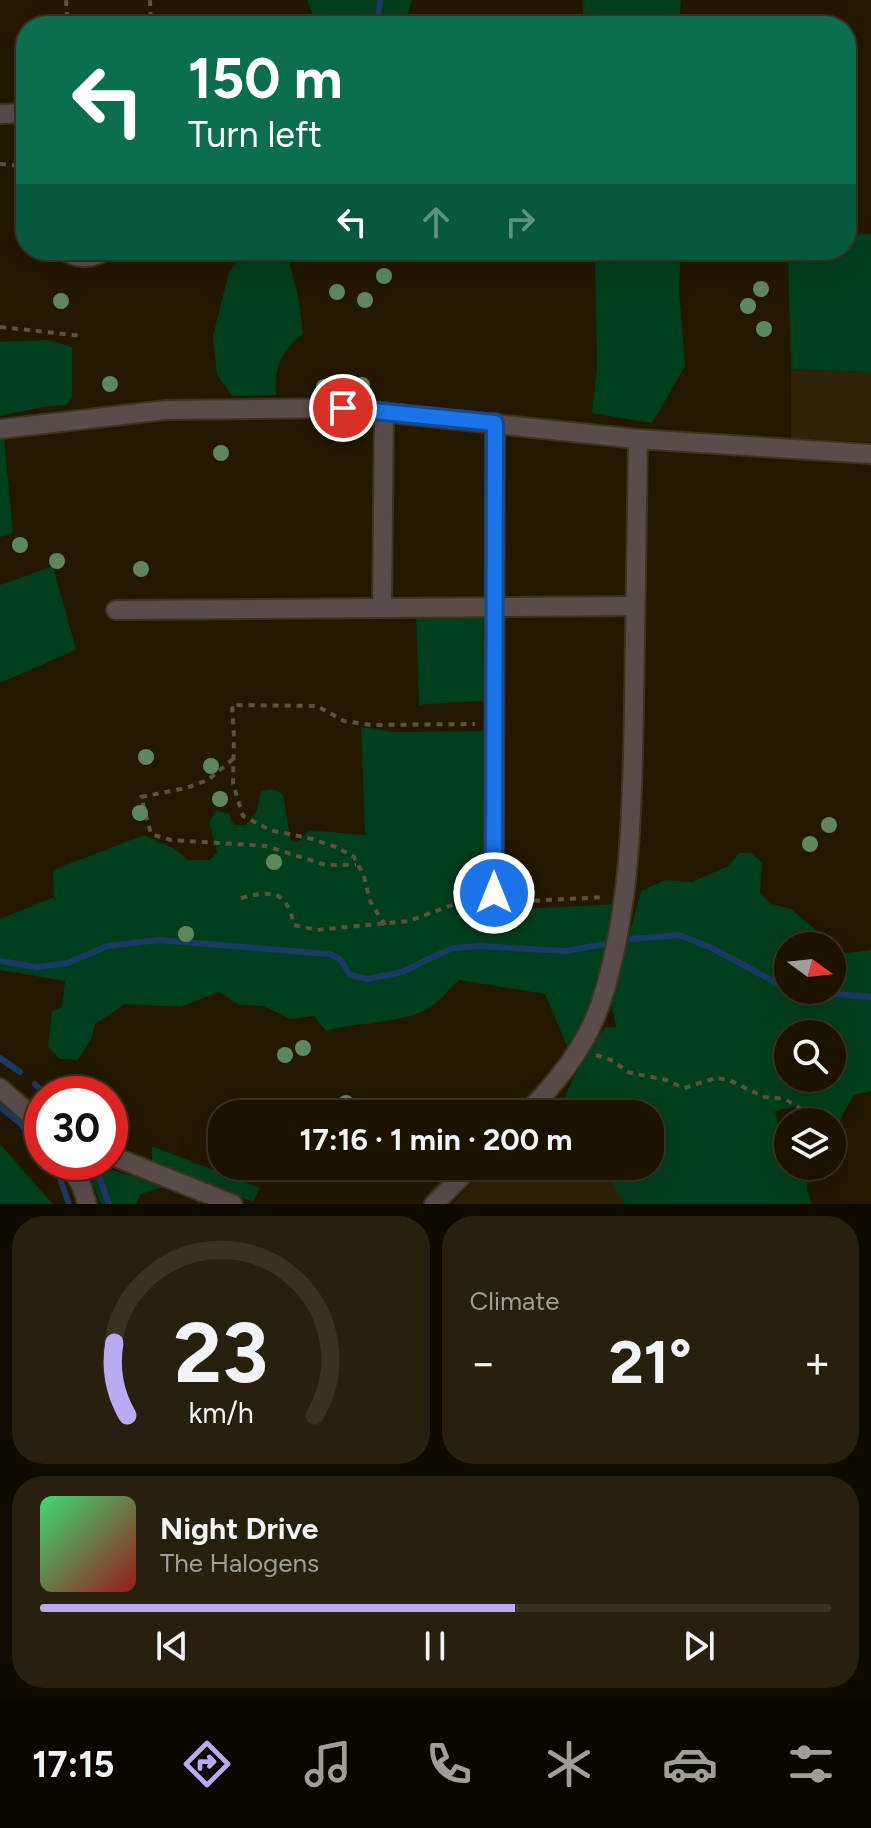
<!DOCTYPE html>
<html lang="en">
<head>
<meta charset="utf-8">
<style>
  :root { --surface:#1b1200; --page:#28200f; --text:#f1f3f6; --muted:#a09e99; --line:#393222; --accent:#baaaf6 }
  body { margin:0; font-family:Figtree,sans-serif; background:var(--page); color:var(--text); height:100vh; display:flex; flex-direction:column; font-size:30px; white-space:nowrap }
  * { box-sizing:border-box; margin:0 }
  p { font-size:26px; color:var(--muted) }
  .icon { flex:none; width:44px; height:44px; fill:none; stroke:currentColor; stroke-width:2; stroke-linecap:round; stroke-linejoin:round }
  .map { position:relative; height:1204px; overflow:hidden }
  .details { display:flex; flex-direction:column; gap:12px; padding:12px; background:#0f0a00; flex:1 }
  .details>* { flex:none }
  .banner { position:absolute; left:16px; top:16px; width:840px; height:244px; border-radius:32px; box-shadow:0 8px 32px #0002,0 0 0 2px var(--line); background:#0b6e4f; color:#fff; overflow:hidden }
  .needle { width:52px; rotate:105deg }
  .tools { position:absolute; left:774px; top:932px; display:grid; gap:16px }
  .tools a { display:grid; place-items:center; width:72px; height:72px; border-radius:50%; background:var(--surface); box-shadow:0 8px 32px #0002,0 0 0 2px var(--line); font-size:40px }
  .speed { position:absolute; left:24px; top:1076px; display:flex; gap:16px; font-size:40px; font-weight:700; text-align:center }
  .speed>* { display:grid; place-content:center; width:104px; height:104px; border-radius:50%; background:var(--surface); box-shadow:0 8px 32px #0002,0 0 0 2px var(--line); line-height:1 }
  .speed .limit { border:12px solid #d22; background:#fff; color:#111 }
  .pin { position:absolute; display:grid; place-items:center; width:68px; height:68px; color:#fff; margin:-34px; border:4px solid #fff; border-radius:50%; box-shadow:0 2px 8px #0007 }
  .me { position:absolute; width:88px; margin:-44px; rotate:0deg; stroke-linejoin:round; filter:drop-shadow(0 0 6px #0008) }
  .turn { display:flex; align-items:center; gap:28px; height:168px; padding:0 40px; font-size:36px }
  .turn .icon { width:104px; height:104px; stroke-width:2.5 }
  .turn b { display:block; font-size:56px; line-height:68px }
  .lanes { display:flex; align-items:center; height:76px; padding:0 40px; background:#0003; justify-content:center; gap:40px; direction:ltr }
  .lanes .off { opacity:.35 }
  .big { font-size:60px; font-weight:700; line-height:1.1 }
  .details .widget { flex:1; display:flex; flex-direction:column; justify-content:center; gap:12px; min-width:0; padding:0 28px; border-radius:32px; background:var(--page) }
  .details .dial { align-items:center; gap:0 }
  .dial svg { height:208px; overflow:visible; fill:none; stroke:var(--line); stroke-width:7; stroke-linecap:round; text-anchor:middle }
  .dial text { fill:var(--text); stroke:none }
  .song { display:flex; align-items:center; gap:24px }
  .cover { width:96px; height:96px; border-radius:12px; background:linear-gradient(135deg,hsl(140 70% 55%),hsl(0 70% 35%)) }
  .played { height:8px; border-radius:4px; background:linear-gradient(90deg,var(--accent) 60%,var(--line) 60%) }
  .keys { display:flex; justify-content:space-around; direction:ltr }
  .heat { display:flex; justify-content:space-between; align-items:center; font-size:44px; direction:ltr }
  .details .tiles { flex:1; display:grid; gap:12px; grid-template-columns:1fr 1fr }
  .widget:last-child { grid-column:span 2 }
  .trip { position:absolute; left:208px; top:1100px; width:456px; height:80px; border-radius:32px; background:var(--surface); box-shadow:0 8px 32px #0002,0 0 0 2px var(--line); font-weight:700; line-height:80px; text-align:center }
  .menu { display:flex; height:128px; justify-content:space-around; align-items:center; background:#0b0700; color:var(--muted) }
  .menu .icon { width:56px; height:56px }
  .menu .on { color:var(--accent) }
  .menu b { font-size:36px; color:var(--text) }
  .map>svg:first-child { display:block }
  .built { fill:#2f2308 }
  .green { fill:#003f1d; fill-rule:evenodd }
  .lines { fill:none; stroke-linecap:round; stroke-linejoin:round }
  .stream { stroke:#1a3a66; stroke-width:6 }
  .minor-casing { stroke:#3e331c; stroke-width:22 }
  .path { stroke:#5d523d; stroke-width:4; stroke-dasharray:6 6; stroke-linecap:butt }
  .minor { stroke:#5b4c4c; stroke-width:18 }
  .tree { fill:#5e875c }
  .route-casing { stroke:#114b97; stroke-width:20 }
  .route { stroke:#1a73e8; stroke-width:14 }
</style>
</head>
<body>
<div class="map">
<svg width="871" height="1204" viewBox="0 0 871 1204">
  <rect width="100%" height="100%" fill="#241800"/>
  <g class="built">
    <polygon points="791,369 871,372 871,442 791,438"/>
    <polygon points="488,1166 601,1166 625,1204 452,1204"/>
  </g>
  <g class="green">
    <polygon points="307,0 412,0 404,26 311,26 314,18"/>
    <polygon points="582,0 681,0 679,26 584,26"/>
    <polygon points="846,233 871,234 871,372 791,369 788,250 846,250"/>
    <path d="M 247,250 L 286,250 L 298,296 L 303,334 C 280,353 275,366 276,395 L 232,396 L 217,375 L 213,336 L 229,272 Z"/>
    <polygon points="595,250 681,250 679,290 685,366 652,423 592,413 597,368"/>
    <polygon points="47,340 72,347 72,397 67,405 42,407 0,416 0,342"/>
    <polygon points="4,438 13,533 0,537 0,440"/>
    <polygon points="53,566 76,650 0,683 0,585"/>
    <polygon points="483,611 484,701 425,704 419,706 416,613"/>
    <path d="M 361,727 L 395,732 L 487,731 L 486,876 L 483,885 L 503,910 L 616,904 L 606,957 L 586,1023 L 567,1046 L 545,994 L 459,980 C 449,989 438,1004 426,1010 C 394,1025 359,1021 326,1031 L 314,1016 L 290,1019 L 264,1006 L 239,1005 L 219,992 L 181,1007 L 125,1004 L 95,1024 L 91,1040 L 78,1060 L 60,1059 L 48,1047 L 52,1011 L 62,1007 L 65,981 L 0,970 L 0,919 L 54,897 L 53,870 L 144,835 L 173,848 L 188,860 L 210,860 L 217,852 L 209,822 L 216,810 L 229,814 L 234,825 L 246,825 L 257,810 L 261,791 L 274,789 L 283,795 L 291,841 L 298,842 L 309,830 L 365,835 Z"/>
    <path d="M 739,853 L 752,853 L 762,863 L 760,892 L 771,904 L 791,909 L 816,930 L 817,946 L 788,946 L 788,990 L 832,990 L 832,955 L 871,950 L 871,1091 L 854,1095 L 832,1134 L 832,1122 L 799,1122 L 798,1106 L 775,1111 L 786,1159 L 788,1136 L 788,1166 L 808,1166 L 807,1190 L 812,1204 L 625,1204 L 601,1166 L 650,1166 L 650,1114 L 567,1114 L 562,1106 C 567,1086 592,1043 605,1027 L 616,1027 L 611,1001 L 641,891 L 665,880 L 692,882 L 728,866 ZM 788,1034 L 832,1034 L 832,1078 L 788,1078 Z"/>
    <polygon points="0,1144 53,1204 0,1204"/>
    <polygon points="152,1146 260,1188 253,1202 152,1163"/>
    <polygon points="85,1162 107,1162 112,1170 160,1184 160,1188 141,1194 136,1204 101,1204"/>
  </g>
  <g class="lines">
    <g class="stream">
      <polyline points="377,26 380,0"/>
      <polyline points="632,939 679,935 712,948 788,989"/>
      <polyline points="0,961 37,967 68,963 107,946 158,940 329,954 340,959 350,975 367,979 402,972 452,948 480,946 565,951 605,944"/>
      <polyline points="789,990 871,997"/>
      <polyline points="0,1058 20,1072"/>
      <polyline points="35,1084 45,1094"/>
      <polyline points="0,1107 21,1124 42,1150"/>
      <polyline points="51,1162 59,1176 69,1204"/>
      <polyline points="94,1162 109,1204"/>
    </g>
    <defs>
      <g id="minor">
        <polyline points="0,114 26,113"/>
        <path d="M 63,250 C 78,260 91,260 106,250"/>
        <polyline points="0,429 166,410 343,408 638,439 871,454"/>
        <polyline points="382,608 384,412"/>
        <polyline points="116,610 635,606"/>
        <polyline points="494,893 495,423"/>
        <polyline points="0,1088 42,1125"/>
        <path d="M 525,1114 C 557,1083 585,1048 600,1005 C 632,909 632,806 634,706 C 635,617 636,528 638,439"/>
        <polyline points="110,1155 233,1204"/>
        <polyline points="68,1162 82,1187 87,1204"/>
        <polyline points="434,1204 472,1166"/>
      </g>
    </defs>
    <use href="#minor" class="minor-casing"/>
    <g class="path">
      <polyline points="66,0 68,26"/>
      <polyline points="150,0 151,26"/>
      <polyline points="0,164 26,166"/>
      <polyline points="0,327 83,336"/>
      <polyline points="233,759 208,780 186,788 141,797 151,834 171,840 266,846 326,865 356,865"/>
      <path d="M 241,898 C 273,890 286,890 294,925 L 317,930 L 409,921 L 476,896"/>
      <polyline points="510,902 605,897"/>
      <polyline points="385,925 370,901 364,876 354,857 336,847 312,839 270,830 243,816 233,784 234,737 232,705 317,706 344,721 371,725 475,724"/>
      <polyline points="596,1055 614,1061 627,1072 666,1080 684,1088 716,1078 729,1080 764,1097 785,1099 809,1114"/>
    </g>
    <use href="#minor" class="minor"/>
  </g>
  <g class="tree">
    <circle cx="384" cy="276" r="8"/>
    <circle cx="761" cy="289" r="8"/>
    <circle cx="337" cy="292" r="8"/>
    <circle cx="365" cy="300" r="8"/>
    <circle cx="61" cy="301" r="8"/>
    <circle cx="748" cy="306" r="8"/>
    <circle cx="764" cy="329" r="8"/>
    <circle cx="110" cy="384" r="8"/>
    <circle cx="362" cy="385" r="8"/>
    <circle cx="324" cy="387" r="8"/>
    <circle cx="221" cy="453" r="8"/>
    <circle cx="20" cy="545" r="8"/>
    <circle cx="57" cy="561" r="8"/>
    <circle cx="141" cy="569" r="8"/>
    <circle cx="146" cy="757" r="8"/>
    <circle cx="211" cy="766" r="8"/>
    <circle cx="220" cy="799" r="8"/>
    <circle cx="140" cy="813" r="8"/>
    <circle cx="829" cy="825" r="8"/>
    <circle cx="810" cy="844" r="8"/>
    <circle cx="274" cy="862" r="8"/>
    <circle cx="186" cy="934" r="8"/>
    <circle cx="303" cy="1048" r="8"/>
    <circle cx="285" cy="1055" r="8"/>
    <circle cx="346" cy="1103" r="8"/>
  </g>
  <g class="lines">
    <defs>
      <polyline id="route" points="343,408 495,423 494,893"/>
    </defs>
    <use href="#route" class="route-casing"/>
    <use href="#route" class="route"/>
  </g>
</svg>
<div class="tools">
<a><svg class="needle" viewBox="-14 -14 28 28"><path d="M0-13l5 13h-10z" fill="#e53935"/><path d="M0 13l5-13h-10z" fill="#a09e99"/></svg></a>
<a><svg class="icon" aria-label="search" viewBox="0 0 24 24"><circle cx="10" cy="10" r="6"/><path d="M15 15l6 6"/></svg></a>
<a><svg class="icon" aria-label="layers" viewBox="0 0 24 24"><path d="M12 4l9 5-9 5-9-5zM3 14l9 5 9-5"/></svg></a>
</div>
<div class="speed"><div class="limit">30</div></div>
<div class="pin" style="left:343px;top:408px;background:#d93025"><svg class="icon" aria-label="arrive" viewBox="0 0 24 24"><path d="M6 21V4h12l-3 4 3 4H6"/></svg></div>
<svg class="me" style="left:494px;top:893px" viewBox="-20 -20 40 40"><circle r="17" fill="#1a73e8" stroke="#fff" stroke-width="3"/><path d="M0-11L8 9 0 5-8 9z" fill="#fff"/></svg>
<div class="trip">17:16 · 1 min · 200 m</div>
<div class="banner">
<div class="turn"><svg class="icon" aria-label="left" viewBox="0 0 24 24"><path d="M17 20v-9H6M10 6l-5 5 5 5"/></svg><div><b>150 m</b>Turn left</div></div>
<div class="lanes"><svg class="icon" aria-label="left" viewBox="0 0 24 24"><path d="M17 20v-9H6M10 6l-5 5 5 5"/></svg><svg class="icon off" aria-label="ahead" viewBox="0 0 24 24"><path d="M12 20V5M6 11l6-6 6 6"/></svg><svg class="icon off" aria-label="right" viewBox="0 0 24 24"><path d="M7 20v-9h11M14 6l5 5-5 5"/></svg></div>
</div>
</div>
<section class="details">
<div class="tiles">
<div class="widget dial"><svg viewBox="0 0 100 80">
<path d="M14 69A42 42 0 1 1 86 69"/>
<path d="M14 69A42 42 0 0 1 9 41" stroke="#baaaf6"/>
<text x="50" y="56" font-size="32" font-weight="700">23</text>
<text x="50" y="72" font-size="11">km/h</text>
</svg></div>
<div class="widget"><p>Climate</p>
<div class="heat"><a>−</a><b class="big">21°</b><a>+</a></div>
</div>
<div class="widget">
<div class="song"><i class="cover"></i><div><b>Night Drive</b><p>The Halogens</p></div></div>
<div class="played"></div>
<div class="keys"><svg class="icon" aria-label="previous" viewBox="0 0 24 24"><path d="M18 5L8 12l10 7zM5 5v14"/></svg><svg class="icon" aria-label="pause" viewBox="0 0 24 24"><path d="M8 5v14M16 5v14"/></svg><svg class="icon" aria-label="next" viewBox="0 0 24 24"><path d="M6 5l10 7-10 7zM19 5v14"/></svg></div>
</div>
</div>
</section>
<nav class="menu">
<b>17:15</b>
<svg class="icon on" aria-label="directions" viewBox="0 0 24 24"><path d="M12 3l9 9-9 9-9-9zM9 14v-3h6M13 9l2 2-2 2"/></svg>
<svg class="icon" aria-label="music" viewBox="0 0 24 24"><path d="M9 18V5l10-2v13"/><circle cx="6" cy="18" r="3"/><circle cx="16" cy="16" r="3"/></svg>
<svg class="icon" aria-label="phone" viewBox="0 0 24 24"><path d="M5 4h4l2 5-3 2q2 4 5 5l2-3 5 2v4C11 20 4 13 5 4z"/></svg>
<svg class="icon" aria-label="climate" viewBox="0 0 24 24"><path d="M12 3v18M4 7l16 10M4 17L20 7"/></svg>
<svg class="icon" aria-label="car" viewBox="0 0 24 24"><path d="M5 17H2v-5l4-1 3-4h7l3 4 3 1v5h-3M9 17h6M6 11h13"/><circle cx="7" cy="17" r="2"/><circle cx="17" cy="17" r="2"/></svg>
<svg class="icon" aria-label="filters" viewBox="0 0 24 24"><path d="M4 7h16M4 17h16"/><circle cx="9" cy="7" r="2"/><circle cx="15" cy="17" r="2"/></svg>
</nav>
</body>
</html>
